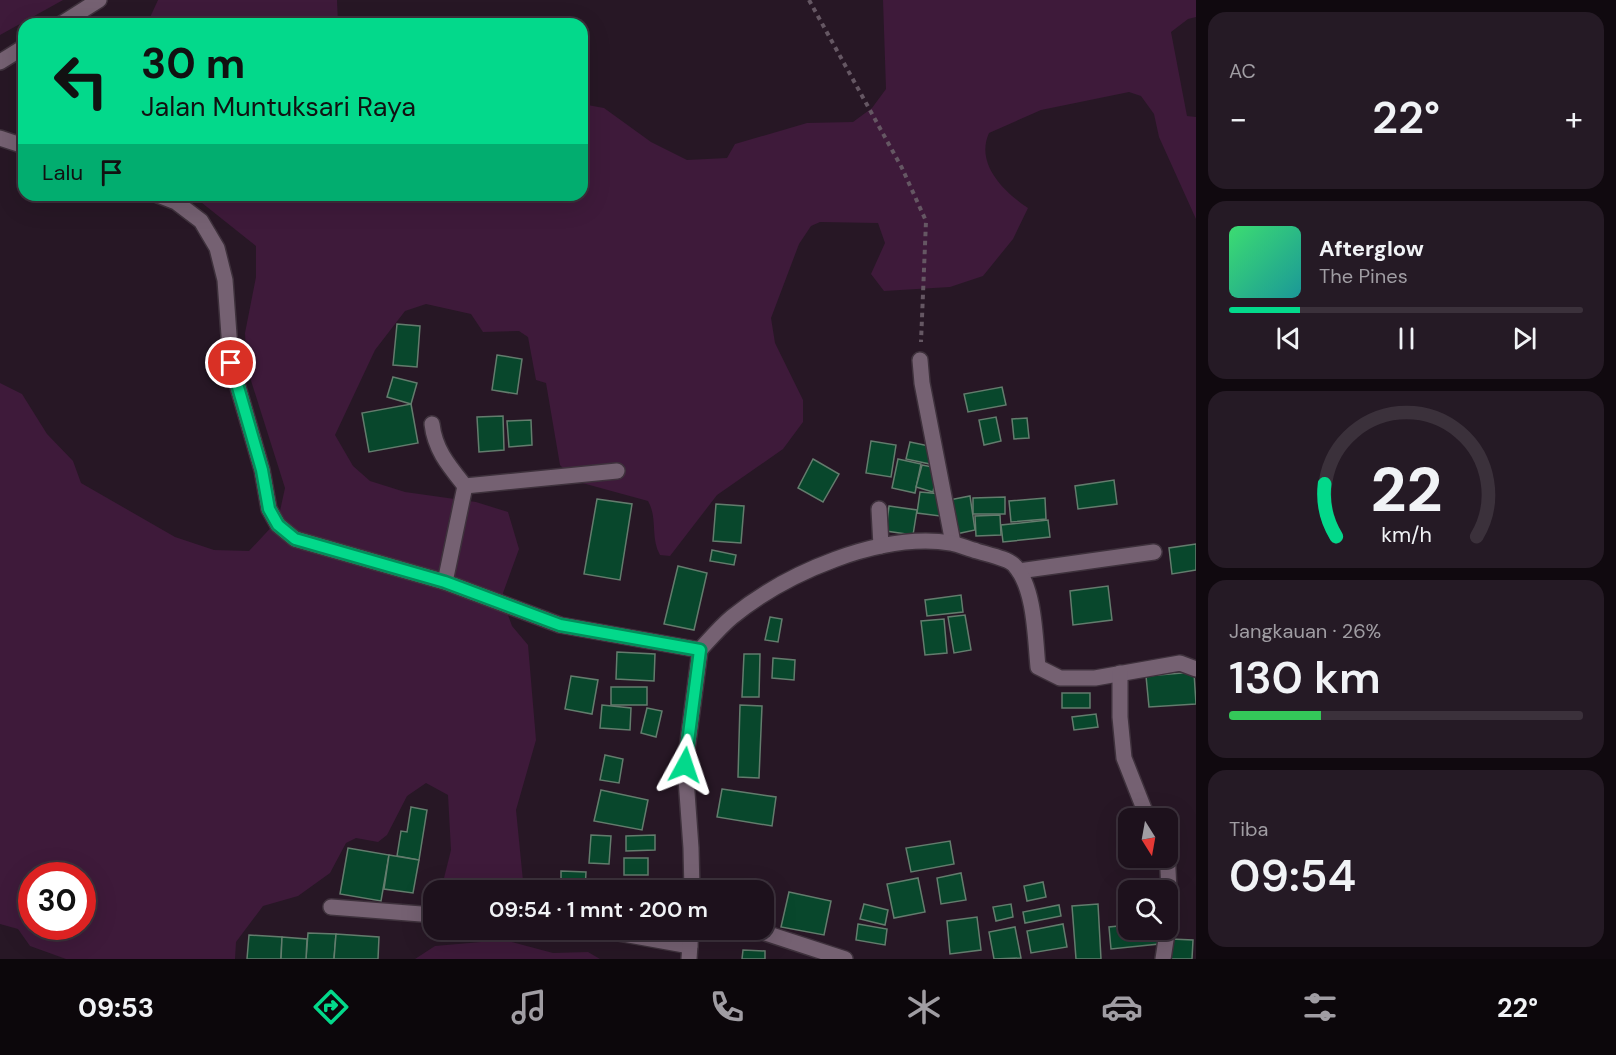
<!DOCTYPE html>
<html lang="id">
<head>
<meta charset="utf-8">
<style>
  :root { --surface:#1d111c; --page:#251a25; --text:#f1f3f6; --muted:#a09da3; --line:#3b313b; --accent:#03d98b }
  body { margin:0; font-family:"DM Sans",sans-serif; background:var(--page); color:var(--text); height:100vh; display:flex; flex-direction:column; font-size:22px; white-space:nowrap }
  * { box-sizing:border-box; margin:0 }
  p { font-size:20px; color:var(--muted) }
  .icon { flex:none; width:33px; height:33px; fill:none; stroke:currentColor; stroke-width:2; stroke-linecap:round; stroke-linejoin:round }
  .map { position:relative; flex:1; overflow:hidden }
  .panel { display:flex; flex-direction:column; gap:12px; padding:12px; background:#10090f; width:420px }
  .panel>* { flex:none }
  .hud { position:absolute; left:18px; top:18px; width:570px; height:183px; border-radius:18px; box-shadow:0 6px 24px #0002,0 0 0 2px var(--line); background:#03d98b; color:#111; overflow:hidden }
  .needle { width:39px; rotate:169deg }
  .fabs { position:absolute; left:1118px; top:808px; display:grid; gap:12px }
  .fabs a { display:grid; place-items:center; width:60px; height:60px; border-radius:12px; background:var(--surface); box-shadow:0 6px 24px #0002,0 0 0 2px var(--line); font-size:30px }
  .speed { position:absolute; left:18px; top:862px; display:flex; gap:12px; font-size:30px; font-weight:700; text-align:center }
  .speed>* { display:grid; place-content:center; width:78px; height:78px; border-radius:50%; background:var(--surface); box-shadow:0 6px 24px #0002,0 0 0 2px var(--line); line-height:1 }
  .speed .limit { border:9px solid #d22; background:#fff; color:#111 }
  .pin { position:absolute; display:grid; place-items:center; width:51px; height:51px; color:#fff; margin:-26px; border:3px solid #fff; border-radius:50%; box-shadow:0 2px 6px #0007 }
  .me { position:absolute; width:66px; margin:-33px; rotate:5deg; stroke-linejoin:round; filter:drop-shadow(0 0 4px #0008) }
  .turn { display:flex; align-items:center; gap:21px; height:126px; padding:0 24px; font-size:27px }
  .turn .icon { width:78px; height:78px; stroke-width:2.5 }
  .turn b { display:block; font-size:42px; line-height:51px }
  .then { display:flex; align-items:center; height:57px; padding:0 24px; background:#0003; gap:12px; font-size:22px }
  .big { font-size:45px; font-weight:600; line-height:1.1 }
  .panel .widget { flex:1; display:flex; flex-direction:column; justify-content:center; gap:9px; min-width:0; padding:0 21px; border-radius:18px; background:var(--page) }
  .panel .dial { align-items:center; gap:0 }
  .dial svg { height:156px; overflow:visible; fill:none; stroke:var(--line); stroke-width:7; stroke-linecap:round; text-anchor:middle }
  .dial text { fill:var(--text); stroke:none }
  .song { display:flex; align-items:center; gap:18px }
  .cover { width:72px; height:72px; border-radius:9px; background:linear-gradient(135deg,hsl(140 70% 55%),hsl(180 70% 35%)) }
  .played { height:6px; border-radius:3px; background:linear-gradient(90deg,var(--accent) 20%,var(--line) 20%) }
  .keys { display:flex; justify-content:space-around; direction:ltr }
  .heat { display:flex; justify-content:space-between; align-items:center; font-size:33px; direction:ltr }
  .charge { height:9px; border-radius:4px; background:linear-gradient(90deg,#34c759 26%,var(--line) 0) }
  .trip { position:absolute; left:423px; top:880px; width:351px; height:60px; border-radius:18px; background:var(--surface); box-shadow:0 6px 24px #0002,0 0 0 2px var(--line); font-weight:600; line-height:60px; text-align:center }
  .tabs { display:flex; height:96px; justify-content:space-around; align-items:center; background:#0c070b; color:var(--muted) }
  .tabs .icon { width:42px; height:42px }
  .tabs .on { color:var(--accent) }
  .tabs b { font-size:27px; color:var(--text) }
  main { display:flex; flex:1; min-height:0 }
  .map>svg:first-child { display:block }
  .green { fill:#3e1a3a; fill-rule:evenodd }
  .building { fill:#08472c; stroke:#637c6d; stroke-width:1.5 }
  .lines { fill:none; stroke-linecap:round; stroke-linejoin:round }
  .minor-casing { stroke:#3e313c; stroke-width:18 }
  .path { stroke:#655763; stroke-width:4; stroke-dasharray:4.5 4.5; stroke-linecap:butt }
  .minor { stroke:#756172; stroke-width:15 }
  .route-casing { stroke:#028d5a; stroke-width:15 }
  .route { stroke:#03d98b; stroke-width:10 }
</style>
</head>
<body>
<main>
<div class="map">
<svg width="1196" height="959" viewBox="0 0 1196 959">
  <rect width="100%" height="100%" fill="#271725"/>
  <g class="green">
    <polygon points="0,0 63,0 0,35"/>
    <polygon points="158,0 337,0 338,24 147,24"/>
    <path d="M 883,0 L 1196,0 L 1196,17 L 1188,19 L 1171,32 L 1187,116 L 1196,117 L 1196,219 L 1159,137 L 1154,114 L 1141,96 L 1129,92 L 1041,110 L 989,133 C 975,164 1004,192 1028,208 L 1013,239 L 983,276 L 950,287 L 884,291 L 871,274 L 885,243 L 878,223 L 820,222 L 811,226 L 799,244 L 771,318 L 775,343 L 803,400 L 803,422 L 783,449 L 717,495 L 670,556 L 660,555 C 650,537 658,518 648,501 L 575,481 L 560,465 L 546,383 L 536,380 L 528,337 L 519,331 L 483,332 L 471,314 L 426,304 L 405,311 L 375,350 L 335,435 L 353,466 L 370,481 L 405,492 L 476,502 L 508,512 L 519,549 L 503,593 L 504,604 L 512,626 L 528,645 L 536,740 L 516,810 L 524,891 L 449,891 L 443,882 L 451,850 L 448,795 L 426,783 L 407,796 L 387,835 L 378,842 L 356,838 L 346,843 L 330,873 L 298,896 L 263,906 L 236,942 L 235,959 L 66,959 L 30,946 L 18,929 L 0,924 L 0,383 L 22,394 L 47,434 L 73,461 L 81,483 L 175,537 L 214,550 L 249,551 L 278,520 L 285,488 L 247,368 L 245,333 L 256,277 L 256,246 L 192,195 L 582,195 L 582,104 L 604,108 L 651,142 L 687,160 L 727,158 L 735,144 L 807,123 L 853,122 L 872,108 L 886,89 ZM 32,876 L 82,876 L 82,927 L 32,927 Z"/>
    <polygon points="504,940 553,953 588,952 600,959 415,959 435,946"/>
  </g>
  <g class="building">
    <polygon points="397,324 420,326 417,367 393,365"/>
    <polygon points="497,355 522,359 517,394 492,390"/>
    <polygon points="393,377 417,383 411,404 387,397"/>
    <polygon points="1002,387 1006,405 968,412 964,394"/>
    <polygon points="411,404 418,443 369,452 362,413"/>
    <polygon points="503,416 504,450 479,452 477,417"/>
    <polygon points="996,417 1001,441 984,445 979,420"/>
    <polygon points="1027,418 1029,438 1014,439 1012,419"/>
    <polygon points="531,420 532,445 509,447 507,421"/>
    <polygon points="871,441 896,445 891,477 866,473"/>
    <polygon points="910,442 934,447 930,464 906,459"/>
    <polygon points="813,459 839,474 823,502 798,488"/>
    <polygon points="898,459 921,464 915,493 892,488"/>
    <polygon points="922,465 938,468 933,492 916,487"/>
    <polygon points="1114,480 1117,504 1078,509 1075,486"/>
    <polygon points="920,492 942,494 940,516 917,513"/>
    <polygon points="970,496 975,530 956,534 949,500"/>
    <polygon points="1005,497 1005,514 973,514 973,498"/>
    <polygon points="1045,498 1046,519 1011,522 1009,501"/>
    <polygon points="597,499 632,504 620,580 584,574"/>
    <polygon points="716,504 744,506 741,543 713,541"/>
    <polygon points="889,506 917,510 913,535 886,531"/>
    <polygon points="1000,515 1001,535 976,536 975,516"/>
    <polygon points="1048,520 1050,537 1003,542 1001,525"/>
    <polygon points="1196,544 1196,570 1172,574 1169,548"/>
    <polygon points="712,550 736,555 734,565 710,561"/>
    <polygon points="678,566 707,573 694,630 664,624"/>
    <polygon points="1108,586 1112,620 1073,625 1070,591"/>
    <polygon points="961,595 963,612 927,616 925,600"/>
    <polygon points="965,615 971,650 954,653 948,617"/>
    <polygon points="770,617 782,619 778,642 765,640"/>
    <polygon points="944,619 947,653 925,655 921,621"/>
    <polygon points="617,652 655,654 654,681 616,679"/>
    <polygon points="744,654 760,654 759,697 742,697"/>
    <polygon points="773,658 795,660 794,680 772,678"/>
    <polygon points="1194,672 1196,704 1149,707 1146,676"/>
    <polygon points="571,676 598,680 592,714 565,709"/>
    <rect x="611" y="687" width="36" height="18"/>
    <rect x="1062" y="693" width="28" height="15"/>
    <polygon points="602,705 631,708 630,730 600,728"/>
    <polygon points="740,705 762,706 759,778 738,777"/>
    <polygon points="647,708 662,711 656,737 641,733"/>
    <polygon points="1096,714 1098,727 1074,730 1072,717"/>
    <polygon points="605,755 623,759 619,783 600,780"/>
    <polygon points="722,789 776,797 772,826 717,817"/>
    <polygon points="601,790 648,800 642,830 594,821"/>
    <polygon points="411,807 427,810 419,860 397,856 401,831 407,832"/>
    <polygon points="591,835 611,836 609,864 589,863"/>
    <polygon points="655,835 655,850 626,851 626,836"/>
    <polygon points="950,841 954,864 911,872 906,848"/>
    <polygon points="348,848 389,855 381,901 340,894"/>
    <polygon points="389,855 419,860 413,893 384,889"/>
    <rect x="624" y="858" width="24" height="17"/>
    <polygon points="561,871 586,872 585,891 561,891"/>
    <polygon points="961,873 966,900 941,904 937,878"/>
    <polygon points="918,878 925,912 894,918 887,884"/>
    <polygon points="615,879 674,889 673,891 613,891"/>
    <polygon points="747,879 750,891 725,891 723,884"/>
    <polygon points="1043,882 1046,897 1027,901 1024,886"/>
    <polygon points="789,892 831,901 824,935 781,927"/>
    <polygon points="864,904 888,910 885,925 860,919"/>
    <polygon points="1011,904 1013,917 996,921 993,907"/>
    <polygon points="1098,904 1101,959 1076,959 1072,906"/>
    <polygon points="1059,905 1061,916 1025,923 1023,912"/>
    <polygon points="977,917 981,950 950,954 947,921"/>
    <polygon points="858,924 887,929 885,945 856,940"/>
    <polygon points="1063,924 1067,947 1031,953 1027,931"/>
    <polygon points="1128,925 1128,930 1158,930 1159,944 1111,949 1109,927"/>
    <polygon points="1015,927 1021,958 994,959 989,932"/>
    <polygon points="308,933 336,934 334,959 306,959"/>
    <polygon points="336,934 379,937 378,959 334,959"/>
    <polygon points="249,935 282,937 281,959 247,959"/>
    <polygon points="282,937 307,939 306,959 281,959"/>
    <polygon points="1171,939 1193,940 1192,959 1170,959"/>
    <polygon points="743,950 765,951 765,959 742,959"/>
  </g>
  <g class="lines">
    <defs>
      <g id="minor">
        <polyline points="61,24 99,0"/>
        <polyline points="0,62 24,47"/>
        <polyline points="0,138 24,146"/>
        <polyline points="158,195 176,202 201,221 217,248 225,280 231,363 262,470 269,509 278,525 295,539 445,582 560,625 700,650"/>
        <polyline points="920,360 922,383 953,543"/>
        <path d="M 432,424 C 435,450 449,466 465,486"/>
        <polyline points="879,509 881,546"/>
        <polyline points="1019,571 1154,552"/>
        <polyline points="445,582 465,486 617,471"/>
        <path d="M 700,650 C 710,639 720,627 732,617 C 786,573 880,532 951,543 C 960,545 969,549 977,551 C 986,554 1010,559 1015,566 C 1035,589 1035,637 1038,667 L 1060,678 L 1095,678 L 1180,663 L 1196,669"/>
        <polyline points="1120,673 1120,717 1124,758 1148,819"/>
        <polyline points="692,891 691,848 685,765 700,650"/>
        <polyline points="331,907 434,915"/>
        <polyline points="585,930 618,933 690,946"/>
        <polyline points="756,930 845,959"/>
        <polyline points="689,959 691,930"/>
        <polyline points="1163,959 1170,914 1167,848"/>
      </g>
    </defs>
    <use href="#minor" class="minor-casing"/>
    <polyline class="path" points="809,0 902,168 926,221 921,342"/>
    <use href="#minor" class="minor"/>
  </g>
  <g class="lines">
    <defs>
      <polyline id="route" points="231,363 262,470 269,509 278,525 295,539 445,582 560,625 700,650 685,765"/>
    </defs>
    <use href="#route" class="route-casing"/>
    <use href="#route" class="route"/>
  </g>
</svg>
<div class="fabs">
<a><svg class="needle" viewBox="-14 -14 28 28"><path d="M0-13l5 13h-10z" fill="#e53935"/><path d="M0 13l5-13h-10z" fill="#a09da3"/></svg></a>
<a><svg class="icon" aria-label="search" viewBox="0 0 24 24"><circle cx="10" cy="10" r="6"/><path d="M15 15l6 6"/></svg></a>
</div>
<div class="speed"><div class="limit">30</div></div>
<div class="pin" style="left:231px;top:363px;background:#d93025"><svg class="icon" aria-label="arrive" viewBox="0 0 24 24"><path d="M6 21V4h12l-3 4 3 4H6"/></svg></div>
<svg class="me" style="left:685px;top:765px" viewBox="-20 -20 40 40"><path d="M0-17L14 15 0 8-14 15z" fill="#03d98b" stroke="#fff" stroke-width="4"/></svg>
<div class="trip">09:54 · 1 mnt · 200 m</div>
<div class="hud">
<div class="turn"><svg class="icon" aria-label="left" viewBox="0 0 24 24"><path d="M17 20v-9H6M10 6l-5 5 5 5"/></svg><div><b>30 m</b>Jalan Muntuksari Raya</div></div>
<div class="then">Lalu<svg class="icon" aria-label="arrive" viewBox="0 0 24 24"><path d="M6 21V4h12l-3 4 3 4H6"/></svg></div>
</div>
</div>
<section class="panel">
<div class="widget"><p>AC</p>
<div class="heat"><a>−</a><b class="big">22°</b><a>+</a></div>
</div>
<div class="widget">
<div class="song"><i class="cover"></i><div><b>Afterglow</b><p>The Pines</p></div></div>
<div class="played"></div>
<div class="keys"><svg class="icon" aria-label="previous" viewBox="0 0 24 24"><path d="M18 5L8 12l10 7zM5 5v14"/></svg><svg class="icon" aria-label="pause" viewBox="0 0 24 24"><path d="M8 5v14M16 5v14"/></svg><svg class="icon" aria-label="next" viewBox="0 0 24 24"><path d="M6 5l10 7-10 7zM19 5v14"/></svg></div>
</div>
<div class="widget dial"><svg viewBox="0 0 100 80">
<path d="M14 69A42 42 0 1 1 86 69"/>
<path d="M14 69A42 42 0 0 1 8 42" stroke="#03d98b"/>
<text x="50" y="56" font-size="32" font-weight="700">22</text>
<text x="50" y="72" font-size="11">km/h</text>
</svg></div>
<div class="widget"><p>Jangkauan · 26%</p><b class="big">130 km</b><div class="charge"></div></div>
<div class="widget"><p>Tiba</p><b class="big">09:54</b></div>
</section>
</main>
<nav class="tabs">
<b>09:53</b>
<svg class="icon on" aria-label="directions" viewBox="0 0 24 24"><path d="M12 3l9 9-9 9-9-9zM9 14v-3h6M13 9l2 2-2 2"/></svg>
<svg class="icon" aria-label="music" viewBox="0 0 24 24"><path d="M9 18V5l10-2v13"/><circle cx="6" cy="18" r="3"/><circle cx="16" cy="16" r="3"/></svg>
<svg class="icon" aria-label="phone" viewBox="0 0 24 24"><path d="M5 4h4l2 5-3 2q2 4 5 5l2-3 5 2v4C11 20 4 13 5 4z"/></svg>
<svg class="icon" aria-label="climate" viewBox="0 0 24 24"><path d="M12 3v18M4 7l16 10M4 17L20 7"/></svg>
<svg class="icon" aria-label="car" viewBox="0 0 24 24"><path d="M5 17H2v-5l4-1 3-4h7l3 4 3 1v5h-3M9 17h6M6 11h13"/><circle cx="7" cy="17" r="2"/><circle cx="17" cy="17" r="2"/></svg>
<svg class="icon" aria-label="filters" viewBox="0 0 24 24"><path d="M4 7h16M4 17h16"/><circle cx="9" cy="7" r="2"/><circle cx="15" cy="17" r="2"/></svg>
<b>22°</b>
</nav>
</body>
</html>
